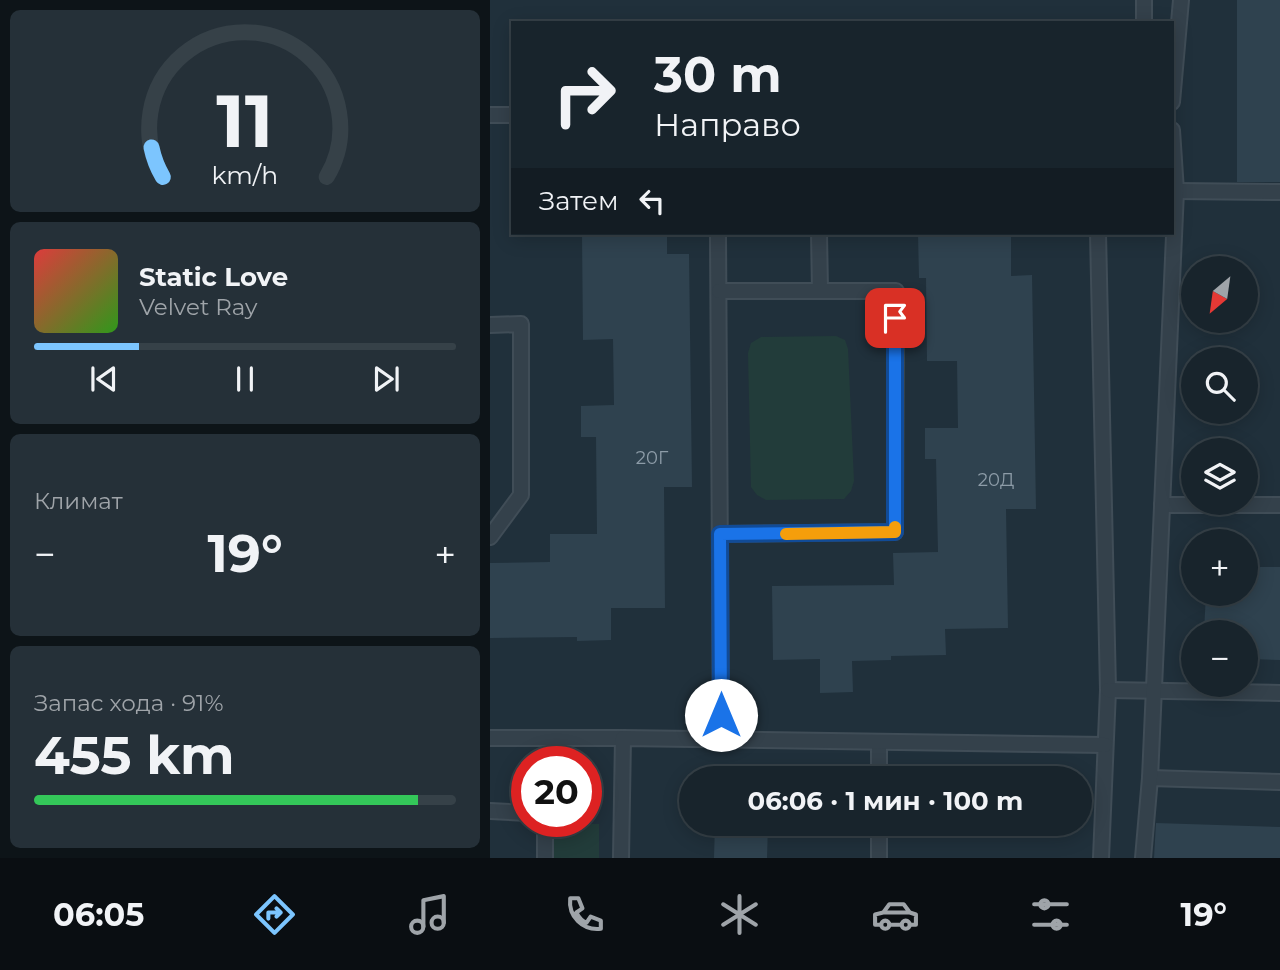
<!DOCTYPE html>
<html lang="ru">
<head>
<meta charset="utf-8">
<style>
  :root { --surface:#18242c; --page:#253038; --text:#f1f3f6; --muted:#9fa4a9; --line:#364148; --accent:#7cc5fe }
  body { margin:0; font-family:Montserrat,sans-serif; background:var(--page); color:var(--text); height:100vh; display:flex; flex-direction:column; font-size:26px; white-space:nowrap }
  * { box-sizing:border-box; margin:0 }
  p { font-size:23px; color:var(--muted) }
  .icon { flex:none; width:38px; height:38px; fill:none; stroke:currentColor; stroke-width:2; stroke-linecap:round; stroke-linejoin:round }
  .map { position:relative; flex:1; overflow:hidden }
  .sheet { display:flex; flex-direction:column; gap:10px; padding:10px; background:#0d1418; width:490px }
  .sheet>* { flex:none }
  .top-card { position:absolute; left:21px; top:21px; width:663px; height:214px; border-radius:0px; box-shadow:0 4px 18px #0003,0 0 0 2px var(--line); background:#18242c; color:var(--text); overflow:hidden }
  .needle { width:46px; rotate:209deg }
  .controls { position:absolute; left:691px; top:256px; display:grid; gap:14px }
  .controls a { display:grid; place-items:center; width:77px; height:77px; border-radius:50%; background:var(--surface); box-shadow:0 4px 18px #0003,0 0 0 2px var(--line); font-size:35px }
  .speed { position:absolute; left:21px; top:746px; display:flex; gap:14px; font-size:35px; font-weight:700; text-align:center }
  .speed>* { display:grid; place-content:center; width:91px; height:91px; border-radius:50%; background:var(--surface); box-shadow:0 4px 18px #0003,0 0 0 2px var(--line); line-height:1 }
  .speed .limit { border:10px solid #d22; background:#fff; color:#111 }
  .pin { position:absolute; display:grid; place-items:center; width:60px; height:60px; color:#fff; margin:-30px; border-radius:14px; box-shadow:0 4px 10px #0006 }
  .me { position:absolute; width:77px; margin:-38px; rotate:0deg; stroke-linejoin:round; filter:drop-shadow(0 0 5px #0008) }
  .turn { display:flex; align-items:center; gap:24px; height:147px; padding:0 28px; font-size:32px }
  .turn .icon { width:91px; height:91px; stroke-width:2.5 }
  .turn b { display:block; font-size:49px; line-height:60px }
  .then { display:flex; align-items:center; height:66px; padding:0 28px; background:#0003; gap:14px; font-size:26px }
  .big { font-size:52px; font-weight:700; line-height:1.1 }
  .sheet .widget { flex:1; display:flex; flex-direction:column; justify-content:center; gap:10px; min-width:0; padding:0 24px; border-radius:10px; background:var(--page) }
  .sheet .dial { align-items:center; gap:0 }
  .dial svg { height:182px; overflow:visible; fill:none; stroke:var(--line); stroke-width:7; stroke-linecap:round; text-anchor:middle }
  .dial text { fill:var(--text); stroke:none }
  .song { display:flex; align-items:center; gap:21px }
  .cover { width:84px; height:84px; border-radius:10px; background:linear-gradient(135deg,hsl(0 70% 55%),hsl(110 70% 35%)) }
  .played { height:7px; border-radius:4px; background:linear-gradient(90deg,var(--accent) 25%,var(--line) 25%) }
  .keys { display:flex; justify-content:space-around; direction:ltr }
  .heat { display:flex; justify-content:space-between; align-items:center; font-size:38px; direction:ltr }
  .charge { height:10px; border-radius:5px; background:linear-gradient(90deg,#34c759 91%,var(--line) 0) }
  .trip { position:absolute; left:189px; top:766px; width:413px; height:70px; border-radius:35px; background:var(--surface); box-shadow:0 4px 18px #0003,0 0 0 2px var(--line); font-weight:700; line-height:70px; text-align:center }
  .tabs { display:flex; height:112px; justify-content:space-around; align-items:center; background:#0a0e12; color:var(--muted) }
  .tabs .icon { width:49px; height:49px }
  .tabs .active { color:var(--accent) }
  .tabs b { font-size:32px; color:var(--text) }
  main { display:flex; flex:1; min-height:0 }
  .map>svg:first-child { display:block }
  .green { fill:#223c3a }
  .building { fill:#2f424f }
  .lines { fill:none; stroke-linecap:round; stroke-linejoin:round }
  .lane-casing { stroke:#404d57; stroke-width:18 }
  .lane { stroke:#34414b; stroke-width:14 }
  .route-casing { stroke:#114b97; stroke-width:18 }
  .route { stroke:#1a73e8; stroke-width:12 }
  .slow { stroke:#f59e0b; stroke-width:12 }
  .labels { text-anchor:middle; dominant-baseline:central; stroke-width:7; stroke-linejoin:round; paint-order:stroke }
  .number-label { font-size:18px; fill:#8d9ca8 }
</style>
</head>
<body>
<main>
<section class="sheet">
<div class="widget dial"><svg viewBox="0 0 100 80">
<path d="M14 69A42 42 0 1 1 86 69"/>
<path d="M14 69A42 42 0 0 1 9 56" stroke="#7cc5fe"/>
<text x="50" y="56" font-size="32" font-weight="700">11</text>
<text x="50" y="72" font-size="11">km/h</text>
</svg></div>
<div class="widget">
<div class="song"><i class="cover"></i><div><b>Static Love</b><p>Velvet Ray</p></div></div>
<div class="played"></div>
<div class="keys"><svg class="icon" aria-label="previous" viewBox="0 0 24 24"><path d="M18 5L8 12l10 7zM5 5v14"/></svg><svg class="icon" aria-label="pause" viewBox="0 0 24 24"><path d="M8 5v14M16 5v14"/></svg><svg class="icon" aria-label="next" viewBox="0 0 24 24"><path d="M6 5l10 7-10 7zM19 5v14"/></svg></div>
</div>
<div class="widget"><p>Климат</p>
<div class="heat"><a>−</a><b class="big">19°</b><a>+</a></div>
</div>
<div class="widget"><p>Запас хода · 91%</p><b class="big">455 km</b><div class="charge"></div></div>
</section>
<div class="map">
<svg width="790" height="858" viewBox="0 0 790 858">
  <rect width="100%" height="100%" fill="#20303b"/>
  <g class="green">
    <polygon points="346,336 355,340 358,349 364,481 361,491 354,499 276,500 267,495 261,487 258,353 261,343 271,337"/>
    <rect x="64" y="824" width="45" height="34"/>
  </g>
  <g class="building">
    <rect x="747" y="0" width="43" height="182"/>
    <polygon points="92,233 177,233 177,254 199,254 202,487 174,487 175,608 121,608 121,640 87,641 87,637 0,638 0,563 60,562 60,534 107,534 106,437 91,437 91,406 124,405 123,339 93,340"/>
    <polygon points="428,233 521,233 521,276 542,275 546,509 516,509 518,628 455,629 456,655 401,656 401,660 362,661 363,692 330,693 330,659 283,660 282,586 404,585 403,553 448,552 446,459 435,459 435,428 468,428 467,361 437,361 436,278 429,278"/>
    <polygon points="756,567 790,567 790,660 760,659 761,639 756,638 756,632 714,632 716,593 756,593"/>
    <polygon points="666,823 790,827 790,858 664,858"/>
    <polygon points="225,824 278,824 277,858 224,858"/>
  </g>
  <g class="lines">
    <defs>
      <g id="lane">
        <polyline points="654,23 654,0"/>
        <polyline points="682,102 691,0"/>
        <polyline points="0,115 23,115"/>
        <polyline points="686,191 790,192"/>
        <polyline points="228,233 231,740"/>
        <polyline points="329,233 330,291"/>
        <polyline points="608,233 618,690 611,858"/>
        <polyline points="229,291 406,291 405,532 230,534"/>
        <polyline points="0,325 31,324 31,495 0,537"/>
        <polyline points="672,505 790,505"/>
        <polyline points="618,690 790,693"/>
        <polyline points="0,738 133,738"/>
        <polyline points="660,778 790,782"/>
        <polyline points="389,779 389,742"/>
        <polyline points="0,811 37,813"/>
        <polyline points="55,858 55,821"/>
        <polyline points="131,858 133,738 615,745"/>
        <polyline points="389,858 389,824"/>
        <polyline points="653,858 660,778 686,191 682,130"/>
      </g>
    </defs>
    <use href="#lane" class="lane-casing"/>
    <use href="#lane" class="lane"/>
  </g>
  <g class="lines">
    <defs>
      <polyline id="route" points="231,715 230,534 405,532 405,318"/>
    </defs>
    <use href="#route" class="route-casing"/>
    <use href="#route" class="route"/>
    <polyline class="slow" points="296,534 405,532 405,527"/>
  </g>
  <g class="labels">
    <g class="number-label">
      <text x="162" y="458">20Г</text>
      <text x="506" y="480">20Д</text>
    </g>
  </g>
</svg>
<div class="controls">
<a><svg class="needle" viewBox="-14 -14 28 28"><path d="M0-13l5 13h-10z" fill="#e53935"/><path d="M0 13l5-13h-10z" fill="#9fa4a9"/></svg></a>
<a><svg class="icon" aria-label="search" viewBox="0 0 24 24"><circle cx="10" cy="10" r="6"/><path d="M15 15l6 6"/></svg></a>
<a><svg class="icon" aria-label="layers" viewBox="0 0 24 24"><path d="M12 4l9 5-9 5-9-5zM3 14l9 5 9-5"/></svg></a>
<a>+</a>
<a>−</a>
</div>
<div class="speed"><div class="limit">20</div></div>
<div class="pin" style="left:405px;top:318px;background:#d93025"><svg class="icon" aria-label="arrive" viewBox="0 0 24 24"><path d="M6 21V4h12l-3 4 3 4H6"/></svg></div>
<svg class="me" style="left:231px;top:715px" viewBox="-20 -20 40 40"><circle r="19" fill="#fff"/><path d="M0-13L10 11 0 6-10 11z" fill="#1a73e8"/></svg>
<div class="trip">06:06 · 1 мин · 100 m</div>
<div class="top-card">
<div class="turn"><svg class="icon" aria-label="right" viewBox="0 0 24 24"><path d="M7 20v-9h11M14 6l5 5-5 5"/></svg><div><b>30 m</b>Направо</div></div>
<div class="then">Затем<svg class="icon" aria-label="left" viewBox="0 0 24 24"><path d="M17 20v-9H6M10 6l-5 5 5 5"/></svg></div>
</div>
</div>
</main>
<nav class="tabs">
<b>06:05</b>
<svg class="icon active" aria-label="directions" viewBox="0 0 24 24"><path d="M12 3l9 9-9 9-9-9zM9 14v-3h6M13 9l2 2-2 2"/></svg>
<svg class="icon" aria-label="music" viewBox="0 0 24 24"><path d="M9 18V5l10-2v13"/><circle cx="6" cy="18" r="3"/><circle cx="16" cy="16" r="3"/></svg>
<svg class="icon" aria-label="phone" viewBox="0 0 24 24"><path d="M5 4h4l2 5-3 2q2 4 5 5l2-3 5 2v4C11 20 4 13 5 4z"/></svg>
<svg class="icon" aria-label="climate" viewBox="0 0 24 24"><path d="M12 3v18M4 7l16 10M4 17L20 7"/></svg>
<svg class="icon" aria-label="car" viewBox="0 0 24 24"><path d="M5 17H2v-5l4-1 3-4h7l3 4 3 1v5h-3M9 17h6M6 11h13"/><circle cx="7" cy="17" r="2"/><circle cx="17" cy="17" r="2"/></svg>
<svg class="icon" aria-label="filters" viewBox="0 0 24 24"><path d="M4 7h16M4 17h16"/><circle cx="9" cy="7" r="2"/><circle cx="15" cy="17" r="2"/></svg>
<b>19°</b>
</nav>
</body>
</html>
